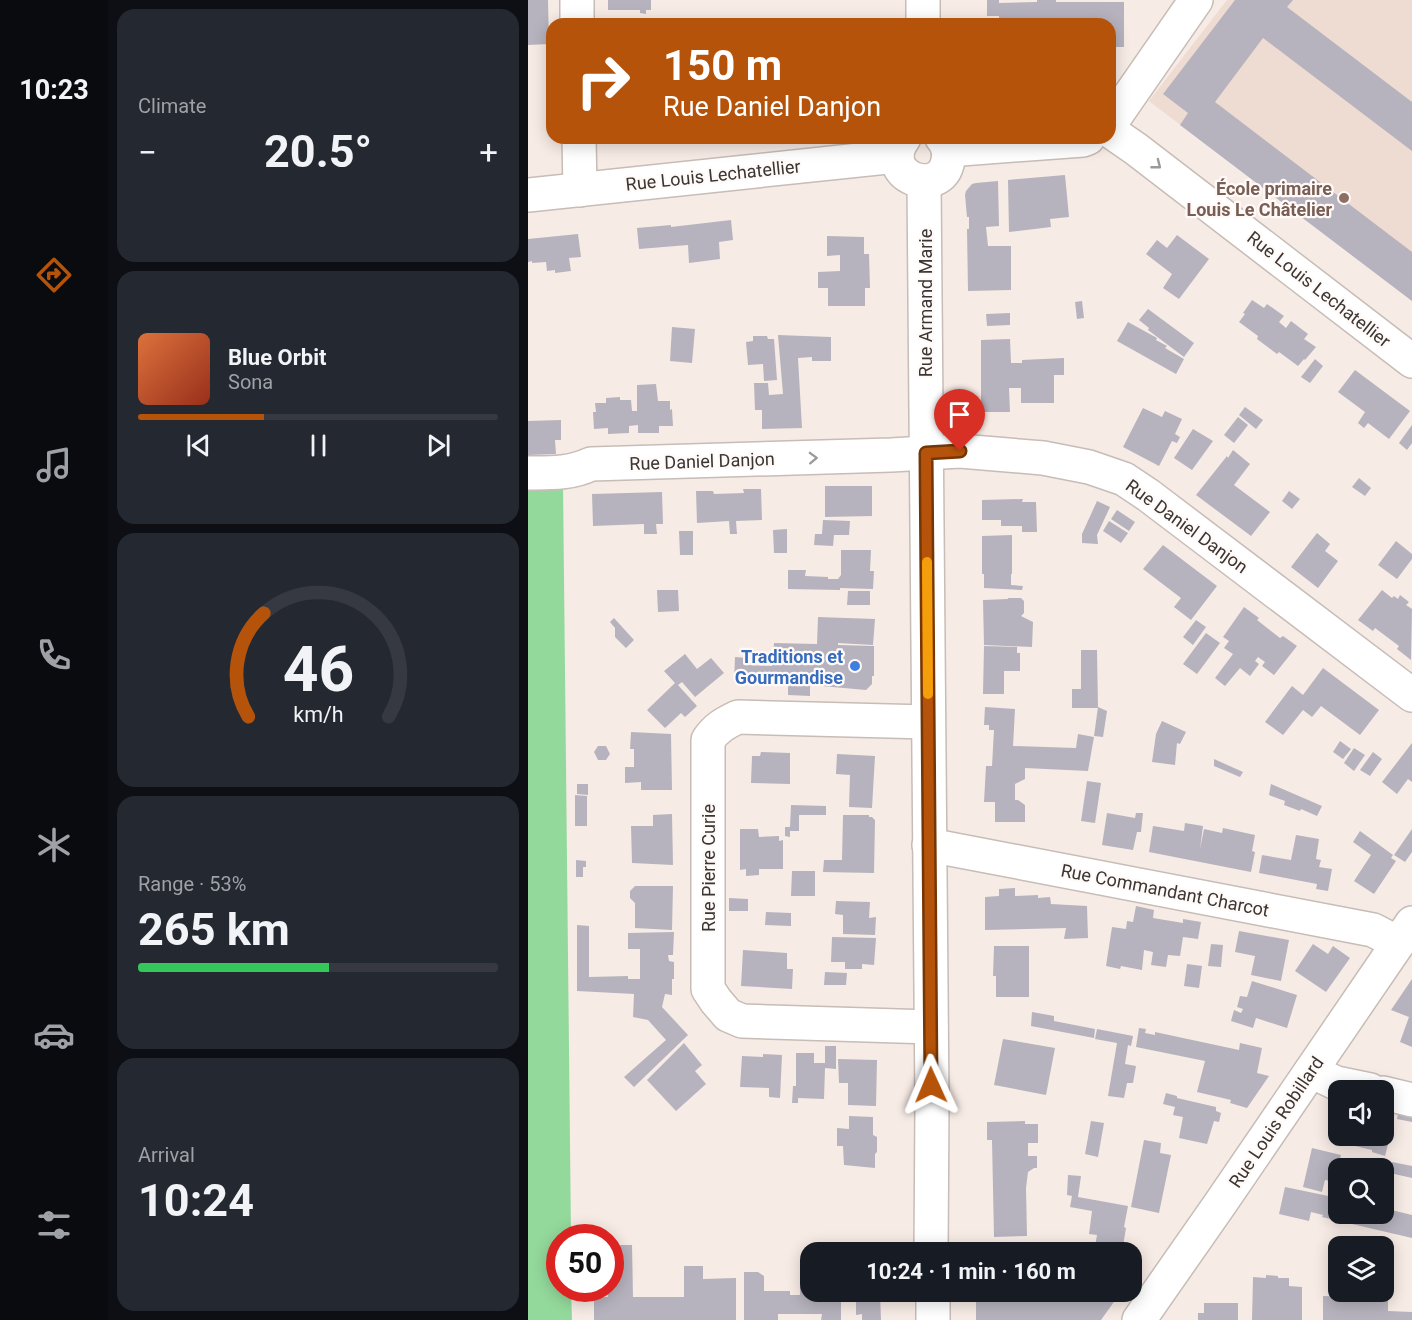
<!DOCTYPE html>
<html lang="en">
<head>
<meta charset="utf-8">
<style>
  :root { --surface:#171b24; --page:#242831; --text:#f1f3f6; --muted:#9ea1a6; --line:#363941; --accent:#b45309 }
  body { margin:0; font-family:Roboto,sans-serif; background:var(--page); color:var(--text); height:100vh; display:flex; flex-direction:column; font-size:22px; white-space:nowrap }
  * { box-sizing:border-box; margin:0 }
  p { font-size:20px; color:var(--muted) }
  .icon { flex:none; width:33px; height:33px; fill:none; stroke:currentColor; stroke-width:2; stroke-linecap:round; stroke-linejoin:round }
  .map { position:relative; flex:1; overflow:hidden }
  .panel { display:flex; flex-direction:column; gap:9px; padding:9px; background:#0d0f14; width:420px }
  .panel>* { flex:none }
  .guide { position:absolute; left:18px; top:18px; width:570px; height:126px; border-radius:18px; box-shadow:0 3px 15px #0003; background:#b45309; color:#fff; overflow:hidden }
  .fabs { position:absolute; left:800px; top:1080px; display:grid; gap:12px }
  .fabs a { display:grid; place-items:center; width:66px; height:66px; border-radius:12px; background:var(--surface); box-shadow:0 3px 15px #0003; font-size:30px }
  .speed { position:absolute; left:18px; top:1224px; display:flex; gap:12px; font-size:30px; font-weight:700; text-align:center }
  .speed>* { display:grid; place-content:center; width:78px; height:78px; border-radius:50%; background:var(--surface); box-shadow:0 3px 15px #0003; line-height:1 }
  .speed .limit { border:9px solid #d22; background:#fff; color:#111 }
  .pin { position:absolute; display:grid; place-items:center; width:51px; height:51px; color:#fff; margin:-62px -26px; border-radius:50% 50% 50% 0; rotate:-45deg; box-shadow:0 0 6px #0007 }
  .pin .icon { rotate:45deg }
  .me { position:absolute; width:66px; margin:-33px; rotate:359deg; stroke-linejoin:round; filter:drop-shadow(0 0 4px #0008) }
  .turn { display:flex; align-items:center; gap:21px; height:126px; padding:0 18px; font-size:27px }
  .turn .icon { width:78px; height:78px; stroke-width:2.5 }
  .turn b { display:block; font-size:42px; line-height:51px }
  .big { font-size:45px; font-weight:700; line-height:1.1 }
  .panel .widget { flex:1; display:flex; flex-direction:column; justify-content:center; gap:9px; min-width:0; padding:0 21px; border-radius:18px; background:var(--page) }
  .panel .dial { align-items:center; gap:0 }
  .dial svg { height:156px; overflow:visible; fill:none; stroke:var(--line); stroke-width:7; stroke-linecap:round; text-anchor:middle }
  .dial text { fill:var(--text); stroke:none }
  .song { display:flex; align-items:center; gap:18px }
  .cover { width:72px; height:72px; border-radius:9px; background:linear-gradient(135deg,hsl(20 70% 55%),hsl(10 70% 35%)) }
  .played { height:6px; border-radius:3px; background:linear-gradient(90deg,var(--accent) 35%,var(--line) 35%) }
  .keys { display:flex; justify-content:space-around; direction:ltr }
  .heat { display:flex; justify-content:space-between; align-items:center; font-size:33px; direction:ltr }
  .charge { height:9px; border-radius:4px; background:linear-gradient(90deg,#34c759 53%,var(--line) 0) }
  .trip { position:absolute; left:272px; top:1242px; width:342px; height:60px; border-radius:18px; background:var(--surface); box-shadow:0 3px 15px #0003; font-weight:700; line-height:60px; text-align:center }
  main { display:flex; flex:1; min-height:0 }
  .tab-bar { display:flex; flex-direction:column; width:108px; justify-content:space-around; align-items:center; background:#090b0e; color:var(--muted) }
  .tab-bar .icon { width:42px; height:42px }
  .tab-bar .on { color:var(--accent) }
  .tab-bar b { font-size:27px; color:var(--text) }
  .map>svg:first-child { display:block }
  .built { fill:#eedbd1 }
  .green { fill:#94d99c }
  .building { fill:#b6b3be }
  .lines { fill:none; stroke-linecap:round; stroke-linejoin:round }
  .minor-casing { stroke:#c7bcb6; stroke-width:36 }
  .major-casing { stroke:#c7bcb6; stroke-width:36 }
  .minor { stroke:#fff; stroke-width:33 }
  .major { stroke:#fff; stroke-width:33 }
  .oneway { stroke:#9c9a99 }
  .route-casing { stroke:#753606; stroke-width:15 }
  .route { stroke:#b45309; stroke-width:10 }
  .slow { stroke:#f59e0b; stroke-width:10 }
  .education-dot { fill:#8d6e63; stroke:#fffaf8; stroke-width:2 }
  .shop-dot { fill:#3f7fe0; stroke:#fffaf8; stroke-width:2 }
  .labels { text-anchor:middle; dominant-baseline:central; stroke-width:4.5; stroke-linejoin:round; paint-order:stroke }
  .street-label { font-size:18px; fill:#3a3633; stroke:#fffaf8 }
  .education-label { font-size:18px; font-weight:bold; fill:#785e54; stroke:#fffaf8; text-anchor:end }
  .shop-label { font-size:18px; font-weight:bold; fill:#366cbe; stroke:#fffaf8; text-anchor:end }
</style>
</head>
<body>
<main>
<nav class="tab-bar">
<b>10:23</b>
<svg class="icon on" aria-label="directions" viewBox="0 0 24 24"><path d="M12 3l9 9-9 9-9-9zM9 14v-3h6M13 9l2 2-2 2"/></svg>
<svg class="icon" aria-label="music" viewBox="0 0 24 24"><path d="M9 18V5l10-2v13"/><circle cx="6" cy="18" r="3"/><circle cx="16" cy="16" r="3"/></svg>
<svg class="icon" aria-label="phone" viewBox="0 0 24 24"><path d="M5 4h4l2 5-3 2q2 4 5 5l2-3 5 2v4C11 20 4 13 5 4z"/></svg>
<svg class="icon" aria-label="climate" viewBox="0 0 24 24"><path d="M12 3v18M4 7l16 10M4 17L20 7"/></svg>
<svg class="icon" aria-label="car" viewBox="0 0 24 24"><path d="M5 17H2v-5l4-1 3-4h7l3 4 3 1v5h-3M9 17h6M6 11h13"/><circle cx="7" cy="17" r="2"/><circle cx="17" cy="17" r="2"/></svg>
<svg class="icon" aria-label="filters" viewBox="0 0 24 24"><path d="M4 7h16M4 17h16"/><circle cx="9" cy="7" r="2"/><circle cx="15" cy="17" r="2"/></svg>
</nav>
<section class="panel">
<div class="widget"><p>Climate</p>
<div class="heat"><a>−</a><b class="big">20.5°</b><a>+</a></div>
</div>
<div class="widget">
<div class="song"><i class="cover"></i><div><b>Blue Orbit</b><p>Sona</p></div></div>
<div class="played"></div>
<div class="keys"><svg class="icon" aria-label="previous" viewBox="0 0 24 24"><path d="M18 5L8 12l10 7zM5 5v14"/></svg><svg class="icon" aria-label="pause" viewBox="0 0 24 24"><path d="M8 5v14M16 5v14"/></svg><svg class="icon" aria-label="next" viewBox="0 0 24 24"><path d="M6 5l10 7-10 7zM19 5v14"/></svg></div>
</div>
<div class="widget dial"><svg viewBox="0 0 100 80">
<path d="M14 69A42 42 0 1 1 86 69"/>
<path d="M14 69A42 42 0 0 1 22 16" stroke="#b45309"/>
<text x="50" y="56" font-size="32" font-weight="700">46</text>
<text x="50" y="72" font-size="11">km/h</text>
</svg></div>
<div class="widget"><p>Range · 53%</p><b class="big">265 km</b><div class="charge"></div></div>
<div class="widget"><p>Arrival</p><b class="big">10:24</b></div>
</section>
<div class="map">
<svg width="884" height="1320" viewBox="0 0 884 1320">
  <rect width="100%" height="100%" fill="#f7ebe5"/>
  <polygon class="built" points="699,0 884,0 884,301 621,101"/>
  <polygon class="green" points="35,482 43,1237 32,1238 32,1288 43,1289 44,1320 0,1320 0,483"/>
  <g class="building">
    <polygon points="0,0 20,0 21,44 0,45"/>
    <polygon points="80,0 123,0 123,10 118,10 118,14 112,13 112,10 80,10"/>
    <polygon points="459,0 471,0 471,3 509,2 509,0 528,0 528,2 596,2 596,47 582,47 582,24 471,24 471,16 459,16"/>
    <polygon points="707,0 765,0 759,7 884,102 884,151 735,38 687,102 884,252 884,301 652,125 660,113 635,94"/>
    <polygon points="537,175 541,217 522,219 523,227 481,232 480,180"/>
    <polygon points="470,181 471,226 458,227 460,246 483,246 483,290 440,291 439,229 441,229 441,217 439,217 437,195 438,191 444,184 448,183"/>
    <polygon points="203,220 205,240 191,242 192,259 161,263 160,245 111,249 109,228 143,225 143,227"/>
    <polygon points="50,234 53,257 41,258 43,271 27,273 27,270 19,271 18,262 4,263 4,261 0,262 0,239"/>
    <polygon points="649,235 681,259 651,299 635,288 644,274 618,254 629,240 639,248"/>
    <polygon points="299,236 336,237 336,254 341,254 342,288 337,288 337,306 300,306 300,288 290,288 290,272 312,271 312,255 299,256"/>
    <polygon points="724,300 736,308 739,304 756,316 751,322 758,328 763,321 780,334 776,339 788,347 777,360 776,359 770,366 751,352 749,354 729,339 730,336 711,322 717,314 715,313"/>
    <polygon points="554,301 556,318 549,319 547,302"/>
    <polygon points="620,309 666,343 656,357 620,330 621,328 611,320"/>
    <polygon points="482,313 482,325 459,326 458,314"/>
    <polygon points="600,322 629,338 628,340 639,346 637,348 656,359 648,374 589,341"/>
    <polygon points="144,327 167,329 164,363 142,361"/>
    <polygon points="250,335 303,337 303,361 284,361 284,357 270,358 274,428 234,429 234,410 227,410 226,383 240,383 241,395 255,394"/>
    <polygon points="225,336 239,336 240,339 246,339 249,380 236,381 235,364 220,365 218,342 225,341"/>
    <polygon points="482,339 483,363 494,363 494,360 536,358 536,375 526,375 526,403 493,403 493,388 481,388 482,412 453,412 453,340"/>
    <polygon points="787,359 795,366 782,383 773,377"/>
    <polygon points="827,370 882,411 861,439 840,423 836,428 830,423 837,412 810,392"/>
    <polygon points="128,384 130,401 142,401 142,410 144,409 145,426 131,426 131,433 110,433 110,425 101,426 101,433 80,434 80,428 66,429 65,412 68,412 67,403 78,403 78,398 92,397 92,400 103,400 104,411 109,411 109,385"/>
    <polygon points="717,407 735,420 728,429 711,415"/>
    <polygon points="615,408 634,417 637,411 654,419 647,434 652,437 649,443 644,441 631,466 595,447"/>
    <polygon points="710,417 720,425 706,443 696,435"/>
    <polygon points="33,420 33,440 27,440 28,454 0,455 0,421"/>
    <polygon points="884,425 884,443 879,450 871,443"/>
    <polygon points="665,429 685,441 664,470 646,458"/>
    <polygon points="705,450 722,464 706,485 742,512 723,536 668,495 699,456 700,458"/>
    <polygon points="831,478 843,488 837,496 824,487"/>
    <polygon points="297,486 344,486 344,516 297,517"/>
    <polygon points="215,489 233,489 234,520 208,521 209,534 202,534 201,521 169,523 168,491 185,491 186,494 216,493"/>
    <polygon points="761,491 772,499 764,509 754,501"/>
    <polygon points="134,492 135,524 128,524 129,534 116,534 116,524 65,526 64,494"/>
    <polygon points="495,499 494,502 508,502 509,532 494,532 494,526 473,526 473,520 454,520 454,500"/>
    <polygon points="569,501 582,507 569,535 570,544 554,543 554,534"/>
    <polygon points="589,510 607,522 601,531 583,519"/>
    <polygon points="295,520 322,521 321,535 306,535 305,546 286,545 287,534 294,534"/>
    <polygon points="581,521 600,533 593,543 575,531"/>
    <polygon points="259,529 259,553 246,553 245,530"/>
    <polygon points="151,531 165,531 165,555 152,555"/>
    <polygon points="789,533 802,544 797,551 810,561 790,588 763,567"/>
    <polygon points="484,535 484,574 483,574 483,585 495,586 494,590 456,588 456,574 454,574 454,536"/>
    <polygon points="868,541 884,554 884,559 869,579 850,565"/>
    <polygon points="635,545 689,586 663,620 646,607 653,598 615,569"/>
    <polygon points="313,550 343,550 342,571 346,571 345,589 312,588 312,590 260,589 260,570 278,570 277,576 300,577 300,579 310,579 313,575"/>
    <polygon points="129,590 150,590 151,611 130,612"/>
    <polygon points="854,590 864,598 866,596 870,599 872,595 881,602 878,605 884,609 883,660 869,649 871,646 847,628 845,631 830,620"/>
    <polygon points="320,591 342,591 342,605 319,605"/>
    <polygon points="480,598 493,598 496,601 496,613 493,616 505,622 504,647 456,645 455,600 480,599"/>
    <polygon points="716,607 731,618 729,620 752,638 755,636 769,646 746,675 734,666 737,662 730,657 727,661 731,664 722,676 712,668 697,686 687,678 705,654 696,648 701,641 695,637"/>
    <polygon points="290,617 347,619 345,645 310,643 310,645 346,646 346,676 344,676 344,684 338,690 282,685 282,696 260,695 260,684 206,683 207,657 220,658 220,665 244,666 246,643 289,644"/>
    <polygon points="86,618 106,640 98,648 87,637 87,628 82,622"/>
    <polygon points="668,620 678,627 665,645 655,637"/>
    <polygon points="678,633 692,643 669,674 655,664"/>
    <polygon points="456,646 489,647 489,653 492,653 492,671 476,671 476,694 455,694"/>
    <polygon points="553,650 569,650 570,708 544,708 544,689 553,689"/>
    <polygon points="157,654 169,669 183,658 196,673 167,697 154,682 150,685 169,706 157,717 153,713 137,728 119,710 147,683 136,671"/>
    <polygon points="795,668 851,710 832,735 793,706 784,717 775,710 755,735 737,722 764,686 775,695"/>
    <polygon points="457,707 487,709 485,746 548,748 550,734 566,737 560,771 497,768 497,779 487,784 487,800 490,800 497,805 497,822 467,822 467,802 456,802 458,766 464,766 466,730 461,730 461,725 456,725"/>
    <polygon points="570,707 579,711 575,737 566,736"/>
    <polygon points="634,721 658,732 652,744 649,743 647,765 624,762 628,734"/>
    <polygon points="103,732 143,734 144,790 113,790 113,782 97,783 97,767 106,767 106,749 102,749"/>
    <polygon points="812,741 823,749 815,759 805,752"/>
    <polygon points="884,743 884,782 880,779 869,794 854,782"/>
    <polygon points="70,746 78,746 82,754 78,760 70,760 66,752"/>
    <polygon points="826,748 837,755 826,771 816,763"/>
    <polygon points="233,752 262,753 262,784 223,783 224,756 232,756"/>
    <polygon points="845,752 854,759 842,776 832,770"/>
    <polygon points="309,754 347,756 344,808 321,807 322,775 308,774"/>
    <polygon points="686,759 715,772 712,777 686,766"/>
    <polygon points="559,781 573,783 567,823 553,821"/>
    <polygon points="49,784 60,784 60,795 49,794"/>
    <polygon points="743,784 794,806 789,816 773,809 772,811 756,805 757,801 741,795"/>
    <polygon points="47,795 59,796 59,826 47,826"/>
    <polygon points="263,805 298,806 298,815 271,815 271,831 262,831 262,837 257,836 257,827 262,827"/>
    <polygon points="579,813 607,818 608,813 615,813 613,832 609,832 605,850 574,845"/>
    <polygon points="144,814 145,865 104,863 103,826 125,826 125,815"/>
    <polygon points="315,815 341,815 341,817 344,817 347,820 346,873 295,872 296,860 314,860"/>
    <polygon points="657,823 675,826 672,849 676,829 694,833 695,828 727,835 724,851 727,852 723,872 621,852 625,826 656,831"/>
    <polygon points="212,829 230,829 231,837 251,836 251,841 255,840 255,869 231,869 231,875 218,876 218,869 212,870"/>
    <polygon points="884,829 884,852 877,862 866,855"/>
    <polygon points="832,831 865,855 863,858 868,861 846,894 826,881 843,855 825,842"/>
    <polygon points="768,835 791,839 788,859 793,860 791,867 804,869 800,891 788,889 789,884 731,873 734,855 763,860"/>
    <polygon points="48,860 58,861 58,867 55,867 55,877 48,877"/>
    <polygon points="264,871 287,871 287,896 263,896"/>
    <polygon points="107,886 145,886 144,930 107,928 107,903 102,898 102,891"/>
    <polygon points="487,888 487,896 510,895 510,898 522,897 523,904 559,906 560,938 536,939 538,928 457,930 457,897 471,896 471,889"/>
    <polygon points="201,898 220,899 220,911 201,911"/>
    <polygon points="308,901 342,902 341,918 348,917 347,935 315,934 315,915 307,914"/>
    <polygon points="608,906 626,910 625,918 655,923 655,919 673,922 670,939 655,937 652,956 640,955 638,967 623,965 625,952 616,950 614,970 593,966 592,969 578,966 584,927 598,929 599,921 605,922"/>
    <polygon points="238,912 263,913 263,926 237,925"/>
    <polygon points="49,925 61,926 61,977 100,976 100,979 112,979 112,949 100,949 100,933 146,932 145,955 140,955 141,961 146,962 146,979 144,979 144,995 137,994 134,1007 160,1035 106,1087 96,1077 138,1040 120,1020 105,1017 106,994 49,991"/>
    <polygon points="711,931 761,940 753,981 723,975 727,956 707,952"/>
    <polygon points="304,937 348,938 346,965 334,964 334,969 317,969 317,962 303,962"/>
    <polygon points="683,944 695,945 693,967 680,966"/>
    <polygon points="785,944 800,954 805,946 822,958 798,992 767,971"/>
    <polygon points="466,946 501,946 501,997 468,997 468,976 465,976"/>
    <polygon points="215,950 259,953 259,969 265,969 264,989 213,986"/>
    <polygon points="659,964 674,966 671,988 656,986"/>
    <polygon points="297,972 319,973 318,985 296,985"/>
    <polygon points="884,979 884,1047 872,1042 881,1017 863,1010"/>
    <polygon points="724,981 769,995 759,1028 728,1018 725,1028 703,1021 706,1010 713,1013 715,1009 709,1007 712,996 719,997"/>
    <polygon points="504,1012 526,1016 526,1021 567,1029 566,1038 503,1026"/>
    <polygon points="611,1028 618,1029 617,1033 627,1035 627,1032 711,1050 712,1043 734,1048 729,1073 741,1076 719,1108 702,1103 703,1100 669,1092 677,1061 608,1047"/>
    <polygon points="569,1029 605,1036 603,1046 600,1045 597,1064 608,1066 605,1083 599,1083 596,1098 580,1096 589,1043 567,1039"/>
    <polygon points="475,1039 527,1048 518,1095 466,1085"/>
    <polygon points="156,1043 174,1065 167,1071 178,1084 148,1111 119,1080"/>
    <polygon points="297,1046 308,1046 308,1069 297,1068 296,1099 270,1098 270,1103 264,1103 265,1086 268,1086 268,1053 286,1053 286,1063 297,1063"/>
    <polygon points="235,1054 254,1055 252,1098 241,1097 241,1088 212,1087 214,1056 235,1057"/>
    <polygon points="310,1059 349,1060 348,1106 320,1105 320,1083 311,1083"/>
    <polygon points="638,1093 649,1096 649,1098 688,1107 688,1111 693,1113 691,1122 686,1121 679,1144 651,1138 655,1117 645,1115 647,1107 635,1104"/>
    <polygon points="872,1104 884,1106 884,1122 869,1119"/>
    <polygon points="321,1116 345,1117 345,1135 349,1137 349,1152 347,1154 347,1168 316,1165 315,1146 309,1146 309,1128 321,1129"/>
    <polygon points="497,1121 497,1124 510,1124 510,1143 500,1143 500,1156 509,1156 509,1168 506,1168 500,1172 498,1188 499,1236 466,1237 464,1140 459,1140 459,1122"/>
    <polygon points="563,1121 576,1123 570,1157 557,1154"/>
    <polygon points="809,1129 810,1136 855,1136 855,1131 863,1133 857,1156 844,1152 844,1150 806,1141"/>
    <polygon points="616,1140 633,1143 632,1153 643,1155 631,1213 603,1207"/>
    <polygon points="784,1148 813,1155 806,1182 797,1180 794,1192 775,1187"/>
    <polygon points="864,1162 884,1166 884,1178 862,1173"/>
    <polygon points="540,1175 553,1176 550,1197 600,1206 596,1227 598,1228 594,1252 566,1252 569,1235 561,1234 564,1211 542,1207 544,1196 539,1195"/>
    <polygon points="757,1187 810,1198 810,1214 855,1214 855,1208 884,1215 884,1238 794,1217 795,1215 783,1212 781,1221 751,1214"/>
    <polygon points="85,1245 104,1245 105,1297 156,1297 156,1266 175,1266 175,1279 208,1278 208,1320 66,1320 66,1297 80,1297 80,1288 82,1288 82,1280 85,1280"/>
    <polygon points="216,1272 230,1272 236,1276 236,1291 262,1291 262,1295 272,1295 272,1287 282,1287 282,1292 313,1292 313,1320 293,1320 294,1314 250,1314 250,1320 216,1320"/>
    <polygon points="738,1275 750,1276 750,1278 761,1278 761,1286 774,1287 774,1320 724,1320 725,1277 738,1278"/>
    <polygon points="470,1292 593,1292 573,1320 448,1320 448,1302 471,1302"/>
    <polygon points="826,1292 842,1292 842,1298 860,1298 860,1311 884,1312 884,1320 795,1320 795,1296 826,1297"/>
    <polygon points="328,1294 352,1294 353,1320 334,1320 334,1314 328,1315"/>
    <polygon points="676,1303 710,1303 710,1320 670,1320 670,1313 676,1313"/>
  </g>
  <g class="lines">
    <defs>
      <g id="minor">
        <polyline points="49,0 49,24"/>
        <polyline points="582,124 668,0"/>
        <polyline points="582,131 608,149 884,361"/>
        <polyline points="51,138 52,190"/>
        <polyline points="420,150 555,140 560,138"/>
        <polyline points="0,195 369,156"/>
        <path d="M 0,473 C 22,473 42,474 63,464 L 363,455 L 432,451 L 515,458 L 561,467 L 596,479 L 620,495 L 884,695"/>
        <path d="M 400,722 L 210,717 C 197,723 188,728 180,740 L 180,989 L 188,1001 L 200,1015 L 214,1021 L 403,1027"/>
        <polyline points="401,845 845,930 870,943"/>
        <polyline points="783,1071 808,1083 842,1090"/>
        <polyline points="855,1093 884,1100"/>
        <polyline points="611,1320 692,1204 884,923"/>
      </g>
      <g id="major">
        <polyline points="395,0 395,24"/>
        <path d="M 376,138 C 348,177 414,200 420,160 C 422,152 419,144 414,138"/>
        <polyline points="396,181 404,1104 403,1252"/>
        <polyline points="405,1292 405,1320"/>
      </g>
    </defs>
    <use href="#minor" class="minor-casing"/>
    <use href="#major" class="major-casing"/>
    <use href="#minor" class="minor"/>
    <use href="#major" class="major"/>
  </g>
  <defs><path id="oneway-chevron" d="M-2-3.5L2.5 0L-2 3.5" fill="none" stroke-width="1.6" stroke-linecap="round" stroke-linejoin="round" transform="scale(1.5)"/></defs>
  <g class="oneway">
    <use href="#oneway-chevron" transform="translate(629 165) rotate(38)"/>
    <use href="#oneway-chevron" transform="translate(285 458) rotate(-2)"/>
  </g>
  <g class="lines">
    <defs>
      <polyline id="route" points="403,1085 398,453 432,451"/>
    </defs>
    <use href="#route" class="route-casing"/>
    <use href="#route" class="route"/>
    <polyline class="slow" points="399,562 400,694"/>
  </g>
  <circle class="education-dot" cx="816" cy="198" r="6"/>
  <circle class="shop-dot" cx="327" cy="666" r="6"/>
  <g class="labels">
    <g class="street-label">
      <text transform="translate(185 175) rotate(-6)">Rue Louis Lechatellier</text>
      <text transform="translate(791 289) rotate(38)">Rue Louis Lechatellier</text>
      <text transform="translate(397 303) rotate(-90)">Rue Armand Marie</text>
      <text transform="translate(174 461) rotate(-2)">Rue Daniel Danjon</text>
      <text transform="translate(659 526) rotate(36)">Rue Daniel Danjon</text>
      <text transform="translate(180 868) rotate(-90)">Rue Pierre Curie</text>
      <text transform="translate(637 890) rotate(11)">Rue Commandant Charcot</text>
      <text transform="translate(748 1122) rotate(-56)">Rue Louis Robillard</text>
    </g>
    <g class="education-label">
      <text x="804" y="188">École primaire<tspan x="804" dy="21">Louis Le Châtelier</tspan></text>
    </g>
    <g class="shop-label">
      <text x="315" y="656">Traditions et<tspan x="315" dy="21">Gourmandise</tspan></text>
    </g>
  </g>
</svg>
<div class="fabs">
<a><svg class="icon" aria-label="sound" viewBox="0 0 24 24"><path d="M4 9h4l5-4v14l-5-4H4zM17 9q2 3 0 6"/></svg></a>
<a><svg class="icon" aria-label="search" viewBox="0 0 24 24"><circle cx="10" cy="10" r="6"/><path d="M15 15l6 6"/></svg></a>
<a><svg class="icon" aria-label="layers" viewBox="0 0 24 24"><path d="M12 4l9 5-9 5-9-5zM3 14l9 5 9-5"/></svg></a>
</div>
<div class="speed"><div class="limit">50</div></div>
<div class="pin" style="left:432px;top:451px;background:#d93025"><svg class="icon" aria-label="arrive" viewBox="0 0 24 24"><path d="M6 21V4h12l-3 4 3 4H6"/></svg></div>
<svg class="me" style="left:403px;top:1085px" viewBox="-20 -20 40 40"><path d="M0-17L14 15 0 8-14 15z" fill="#b45309" stroke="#fff" stroke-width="4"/></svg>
<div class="trip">10:24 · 1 min · 160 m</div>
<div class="guide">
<div class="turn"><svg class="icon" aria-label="right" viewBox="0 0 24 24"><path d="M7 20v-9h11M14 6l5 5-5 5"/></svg><div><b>150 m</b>Rue Daniel Danjon</div></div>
</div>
</div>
</main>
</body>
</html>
